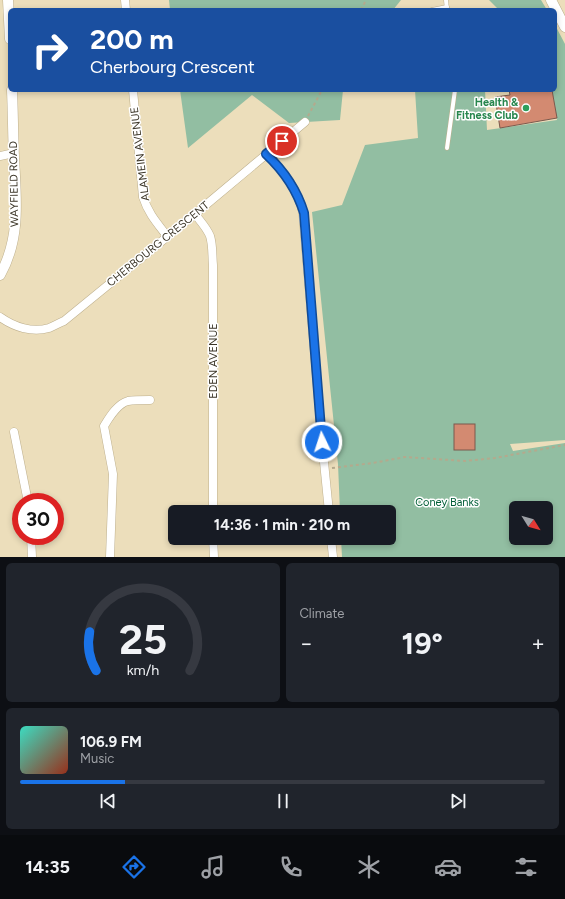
<!DOCTYPE html>
<html lang="en">
<head>
<meta charset="utf-8">
<style>
  :root { --surface:#171b24; --page:#20242c; --text:#f1f3f6; --muted:#9ea1a6; --line:#363941; --accent:#1a73e8 }
  body { margin:0; font-family:Figtree,sans-serif; background:var(--page); color:var(--text); height:100vh; display:flex; flex-direction:column; font-size:15px; white-space:nowrap }
  * { box-sizing:border-box; margin:0 }
  p { font-size:13px; color:var(--muted) }
  .icon { flex:none; width:22px; height:22px; fill:none; stroke:currentColor; stroke-width:2; stroke-linecap:round; stroke-linejoin:round }
  .map { position:relative; height:557px; overflow:hidden }
  .sheet { display:flex; flex-direction:column; gap:6px; padding:6px; background:#0d0f14; flex:1 }
  .sheet>* { flex:none }
  .hud { position:absolute; left:8px; top:8px; width:549px; height:84px; border-radius:6px; box-shadow:0 2px 6px #0003; background:#1a4fa0; color:#fff; overflow:hidden }
  .needle { width:26px; rotate:127deg }
  .controls { position:absolute; left:509px; top:501px; display:grid; gap:8px }
  .controls a { display:grid; place-items:center; width:44px; height:44px; border-radius:6px; background:var(--surface); box-shadow:0 2px 6px #0003; font-size:20px }
  .speed { position:absolute; left:12px; top:493px; display:flex; gap:8px; font-size:20px; font-weight:700; text-align:center }
  .speed>* { display:grid; place-content:center; width:52px; height:52px; border-radius:50%; background:var(--surface); box-shadow:0 2px 6px #0003; line-height:1 }
  .speed .limit { border:6px solid #d22; background:#fff; color:#111 }
  .pin { position:absolute; display:grid; place-items:center; width:34px; height:34px; color:#fff; margin:-17px; border:2px solid #fff; border-radius:50%; box-shadow:0 1px 4px #0007 }
  .me { position:absolute; width:44px; margin:-22px; rotate:356deg; stroke-linejoin:round; filter:drop-shadow(0 0 3px #0008) }
  .turn { display:flex; align-items:center; gap:14px; height:84px; padding:0 16px; font-size:18px }
  .turn .icon { width:52px; height:52px; stroke-width:2.5 }
  .turn b { display:block; font-size:28px; line-height:34px }
  .big { font-size:30px; font-weight:700; line-height:1.1 }
  .sheet .card { flex:1; display:flex; flex-direction:column; justify-content:center; gap:6px; min-width:0; padding:0 14px; border-radius:6px; background:var(--page) }
  .sheet .dial { align-items:center; gap:0 }
  .dial svg { height:104px; overflow:visible; fill:none; stroke:var(--line); stroke-width:7; stroke-linecap:round; text-anchor:middle }
  .dial text { fill:var(--text); stroke:none }
  .song { display:flex; align-items:center; gap:12px }
  .cover { width:48px; height:48px; border-radius:6px; background:linear-gradient(135deg,hsl(170 70% 55%),hsl(10 70% 35%)) }
  .played { height:4px; border-radius:2px; background:linear-gradient(90deg,var(--accent) 20%,var(--line) 20%) }
  .keys { display:flex; justify-content:space-around; direction:ltr }
  .heat { display:flex; justify-content:space-between; align-items:center; font-size:22px; direction:ltr }
  .sheet .tiles { flex:1; display:grid; gap:6px; grid-template-columns:1fr 1fr }
  .card:last-child { grid-column:span 2 }
  .trip { position:absolute; left:168px; top:505px; width:228px; height:40px; border-radius:6px; background:var(--surface); box-shadow:0 2px 6px #0003; font-weight:700; line-height:40px; text-align:center }
  .tabs { display:flex; height:64px; justify-content:space-around; align-items:center; background:#090b0e; color:var(--muted) }
  .tabs .icon { width:28px; height:28px }
  .tabs .active { color:var(--accent) }
  .tabs b { font-size:18px; color:var(--text) }
  .map>svg:first-child { display:block }
  .green { fill:#92bea2; fill-rule:evenodd }
  .building { fill:#d38a71; stroke:#7b594d }
  .lines { fill:none; stroke-linecap:round; stroke-linejoin:round }
  .service-casing { stroke:#beb08e; stroke-width:5 }
  .minor-casing { stroke:#beb08e; stroke-width:9 }
  .tertiary-casing { stroke:#beb08e; stroke-width:11 }
  .path { stroke:#b4a98d; stroke-width:2; stroke-dasharray:3 3; stroke-linecap:butt }
  .service { stroke:#fff; stroke-width:4 }
  .minor { stroke:#fff; stroke-width:8 }
  .tertiary { stroke:#fff; stroke-width:10 }
  .route-casing { stroke:#114b97; stroke-width:10 }
  .route { stroke:#1a73e8; stroke-width:7 }
  .leisure-dot { fill:#2e9e5b; stroke:#fff; stroke-width:1.5 }
  .labels { text-anchor:middle; dominant-baseline:central; stroke-width:3; stroke-linejoin:round; paint-order:stroke }
  .leisure-label { font-size:11px; font-weight:bold; fill:#27864d; stroke:#fff; text-anchor:end }
  .street-label { font-size:11px; fill:#3c3628; stroke:#fff }
  .park-label { font-size:11px; fill:#015e37; stroke:#fff }
</style>
</head>
<body>
<div class="map">
<svg width="565" height="557" viewBox="0 0 565 557">
  <rect width="100%" height="100%" fill="#ecdebb"/>
  <g class="green">
    <polygon points="169,0 401,0 393,10 170,10"/>
    <polygon points="489,0 541,0 547,10 499,10"/>
    <path d="M 555,25 L 565,44 L 565,440 L 510,444 L 513,451 L 565,443 L 565,557 L 342,557 L 341,538 L 389,538 L 389,512 L 340,512 L 338,464 L 312,212 L 342,205 L 365,145 L 418,138 L 415,90 L 485,90 L 487,130 L 557,120 L 552,90 L 555,90 ZM 516,508 L 546,508 L 546,538 L 516,538 Z"/>
    <polygon points="180,90 343,90 340,120 289,123 252,95 188,148"/>
  </g>
  <g class="building">
    <polygon points="509,90 552,90 557,118 500,128 495,97 510,95"/>
    <rect x="454" y="424" width="21" height="26"/>
  </g>
  <g class="lines">
    <defs>
      <g id="service">
        <polyline points="446,0 447,10"/>
        <polyline points="432,10 447,7"/>
        <polyline points="447,148 455,90"/>
      </g>
      <g id="minor">
        <polyline points="125,0 126,10"/>
        <path d="M 133,90 L 143,197 C 148,213 157,223 167,236"/>
        <path d="M 266,153 C 283,170 298,190 303,213 L 322,442 L 329,512"/>
        <polyline points="0,156 14,153"/>
        <path d="M 195,214 C 200,221 207,228 210,236 C 213,245 212,256 213,265 L 213,512"/>
        <path d="M 0,317 C 14,327 32,333 49,328 C 54,326 59,323 64,321 L 195,214 L 305,122"/>
        <polyline points="14,432 28,502"/>
        <polyline points="31,536 32,557"/>
        <polyline points="213,538 214,557"/>
        <polyline points="331,538 333,557"/>
        <path d="M 110,557 L 113,474 L 104,426 C 109,418 117,404 128,401 C 134,400 144,400 150,400"/>
      </g>
      <g id="tertiary">
        <polyline points="8,0 10,39"/>
        <polyline points="551,0 565,27"/>
        <path d="M 0,275 C 21,238 16,198 14,158 C 13,135 13,113 12,90"/>
      </g>
    </defs>
    <use href="#service" class="service-casing"/>
    <use href="#minor" class="minor-casing"/>
    <use href="#tertiary" class="tertiary-casing"/>
    <g class="path">
      <polyline points="361,10 366,0"/>
      <polyline points="308,116 322,90"/>
      <polyline points="332,468 373,463 405,457 465,461 495,458 565,445"/>
    </g>
    <use href="#service" class="service"/>
    <use href="#minor" class="minor"/>
    <use href="#tertiary" class="tertiary"/>
  </g>
  <g class="lines">
    <defs>
      <path id="route" d="M 282,141 L 266,154 C 283,170 297,190 304,213 L 322,442"/>
    </defs>
    <use href="#route" class="route-casing"/>
    <use href="#route" class="route"/>
  </g>
  <circle class="leisure-dot" cx="526" cy="108" r="4"/>
  <g class="labels">
    <g class="leisure-label">
      <text x="518" y="102">Health &amp;<tspan x="518" dy="13">Fitness Club</tspan></text>
    </g>
    <g class="street-label">
      <text transform="translate(140 154) rotate(-97)">ALAMEIN AVENUE</text>
      <text transform="translate(14 184) rotate(-91)">WAYFIELD ROAD</text>
      <text transform="translate(158 244) rotate(-39)">CHERBOURG CRESCENT</text>
      <text transform="translate(213 361) rotate(-90)">EDEN AVENUE</text>
    </g>
    <g class="park-label">
      <text x="447" y="502">Coney Banks</text>
    </g>
  </g>
</svg>
<div class="controls">
<a><svg class="needle" viewBox="-14 -14 28 28"><path d="M0-13l5 13h-10z" fill="#e53935"/><path d="M0 13l5-13h-10z" fill="#9ea1a6"/></svg></a>
</div>
<div class="speed"><div class="limit">30</div></div>
<div class="pin" style="left:282px;top:141px;background:#d93025"><svg class="icon" aria-label="arrive" viewBox="0 0 24 24"><path d="M6 21V4h12l-3 4 3 4H6"/></svg></div>
<svg class="me" style="left:322px;top:442px" viewBox="-20 -20 40 40"><circle r="17" fill="#1a73e8" stroke="#fff" stroke-width="3"/><path d="M0-11L8 9 0 5-8 9z" fill="#fff"/></svg>
<div class="trip">14:36 · 1 min · 210 m</div>
<div class="hud">
<div class="turn"><svg class="icon" aria-label="right" viewBox="0 0 24 24"><path d="M7 20v-9h11M14 6l5 5-5 5"/></svg><div><b>200 m</b>Cherbourg Crescent</div></div>
</div>
</div>
<section class="sheet">
<div class="tiles">
<div class="card dial"><svg viewBox="0 0 100 80">
<path d="M14 69A42 42 0 1 1 86 69"/>
<path d="M14 69A42 42 0 0 1 9 39" stroke="#1a73e8"/>
<text x="50" y="56" font-size="32" font-weight="700">25</text>
<text x="50" y="72" font-size="11">km/h</text>
</svg></div>
<div class="card"><p>Climate</p>
<div class="heat"><a>−</a><b class="big">19°</b><a>+</a></div>
</div>
<div class="card">
<div class="song"><i class="cover"></i><div><b>106.9 FM</b><p>Music</p></div></div>
<div class="played"></div>
<div class="keys"><svg class="icon" aria-label="previous" viewBox="0 0 24 24"><path d="M18 5L8 12l10 7zM5 5v14"/></svg><svg class="icon" aria-label="pause" viewBox="0 0 24 24"><path d="M8 5v14M16 5v14"/></svg><svg class="icon" aria-label="next" viewBox="0 0 24 24"><path d="M6 5l10 7-10 7zM19 5v14"/></svg></div>
</div>
</div>
</section>
<nav class="tabs">
<b>14:35</b>
<svg class="icon active" aria-label="directions" viewBox="0 0 24 24"><path d="M12 3l9 9-9 9-9-9zM9 14v-3h6M13 9l2 2-2 2"/></svg>
<svg class="icon" aria-label="music" viewBox="0 0 24 24"><path d="M9 18V5l10-2v13"/><circle cx="6" cy="18" r="3"/><circle cx="16" cy="16" r="3"/></svg>
<svg class="icon" aria-label="phone" viewBox="0 0 24 24"><path d="M5 4h4l2 5-3 2q2 4 5 5l2-3 5 2v4C11 20 4 13 5 4z"/></svg>
<svg class="icon" aria-label="climate" viewBox="0 0 24 24"><path d="M12 3v18M4 7l16 10M4 17L20 7"/></svg>
<svg class="icon" aria-label="car" viewBox="0 0 24 24"><path d="M5 17H2v-5l4-1 3-4h7l3 4 3 1v5h-3M9 17h6M6 11h13"/><circle cx="7" cy="17" r="2"/><circle cx="17" cy="17" r="2"/></svg>
<svg class="icon" aria-label="filters" viewBox="0 0 24 24"><path d="M4 7h16M4 17h16"/><circle cx="9" cy="7" r="2"/><circle cx="15" cy="17" r="2"/></svg>
</nav>
</body>
</html>
